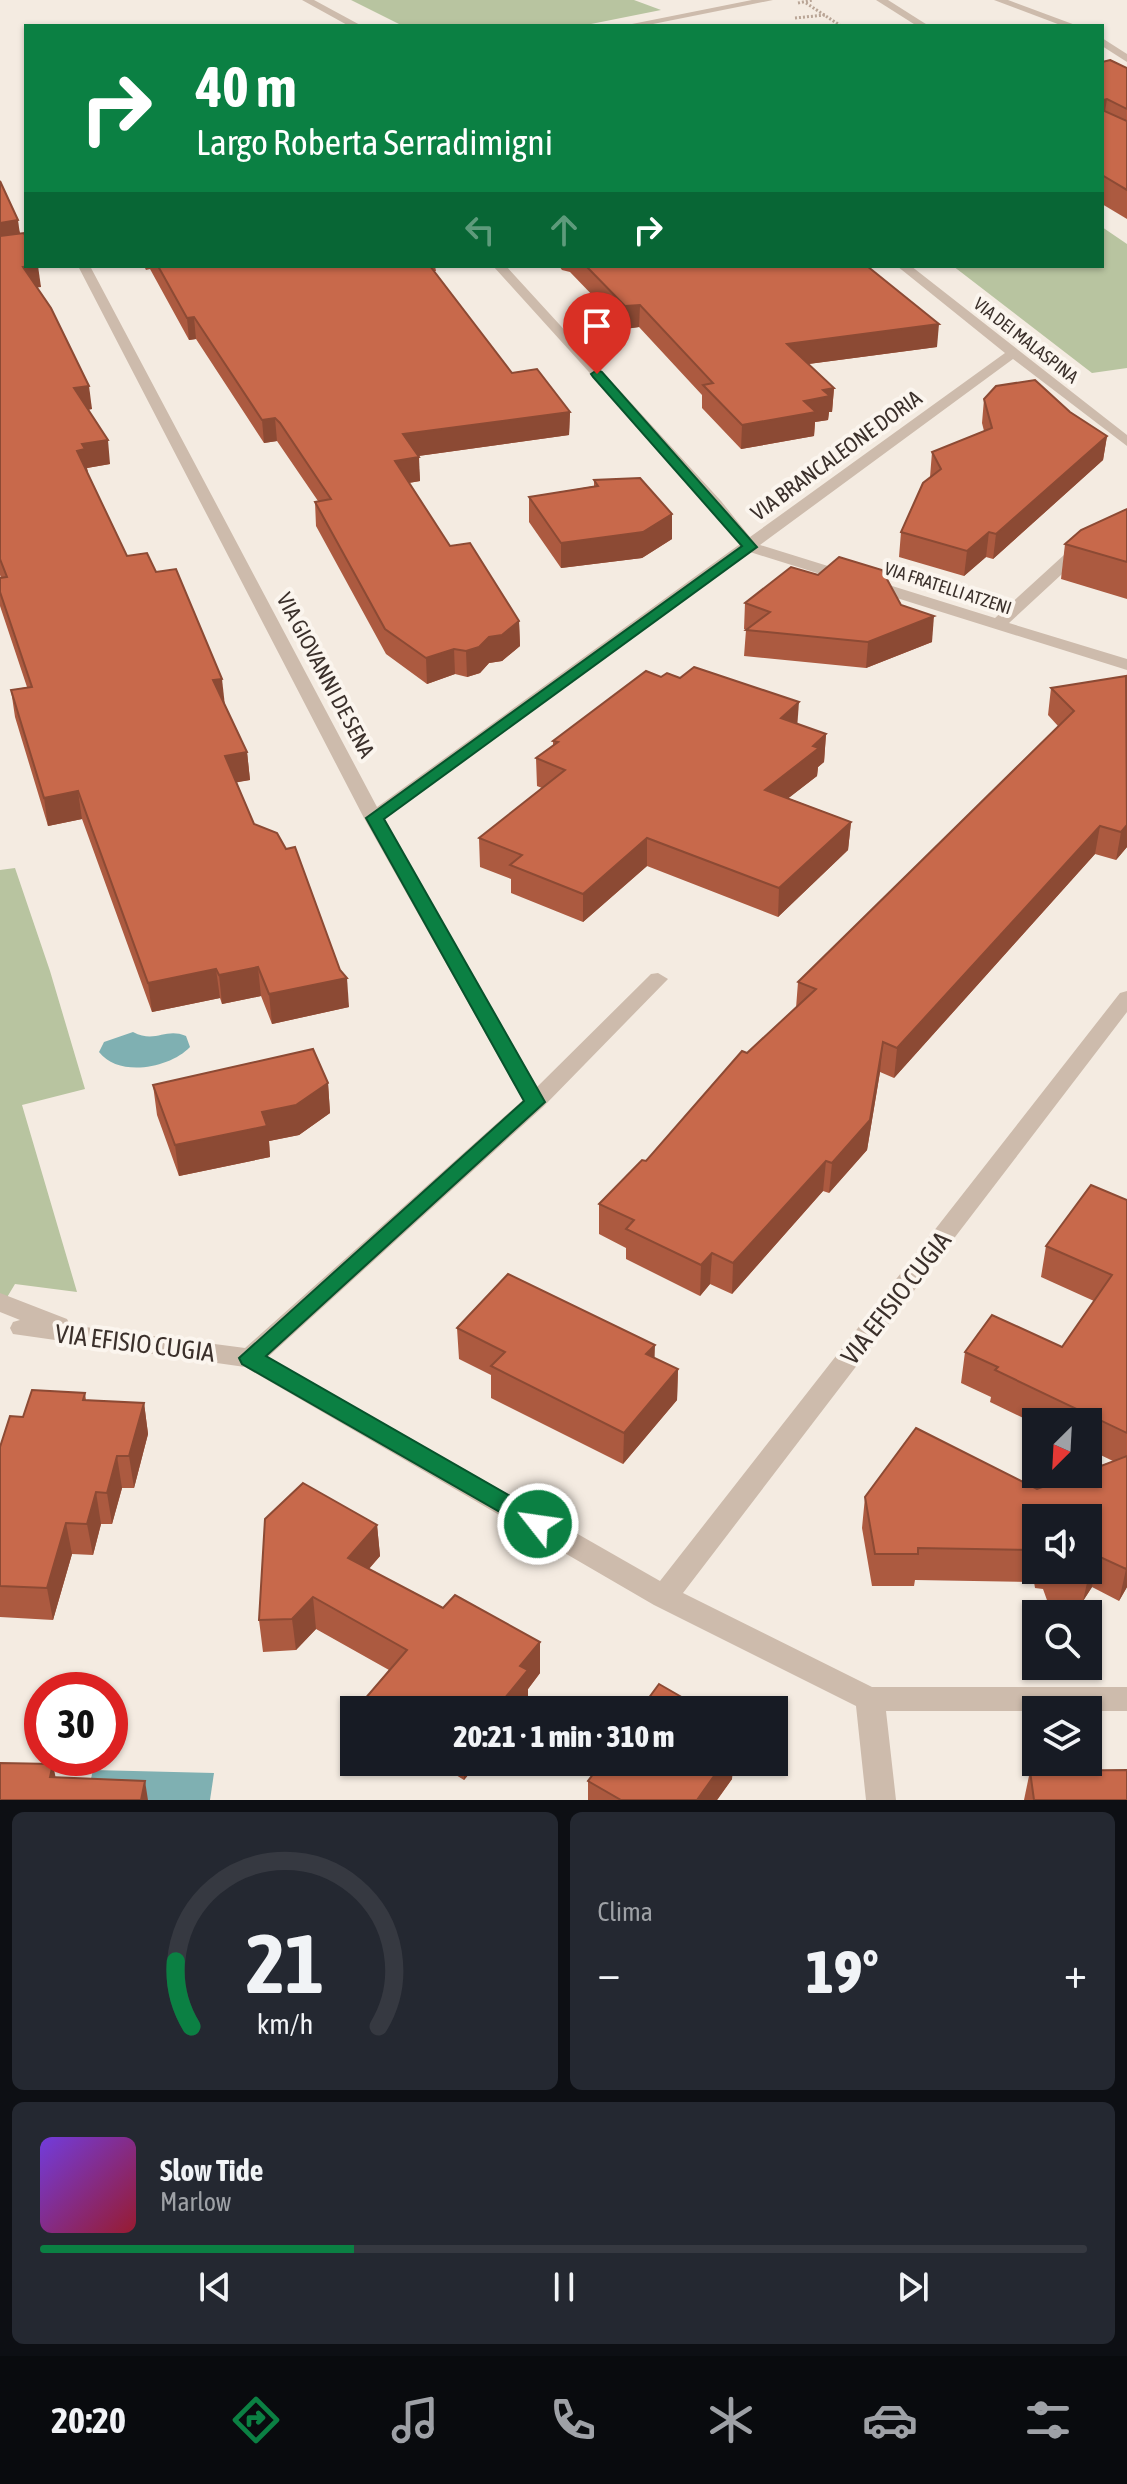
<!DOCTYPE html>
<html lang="it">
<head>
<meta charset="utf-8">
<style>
  :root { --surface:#171b24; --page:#242831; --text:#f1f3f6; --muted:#9ea1a6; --line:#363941; --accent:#0b8043 }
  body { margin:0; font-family:"Asap Condensed",sans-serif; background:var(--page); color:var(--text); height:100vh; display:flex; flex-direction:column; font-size:30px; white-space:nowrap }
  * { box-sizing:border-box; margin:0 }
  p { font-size:26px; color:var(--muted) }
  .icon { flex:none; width:44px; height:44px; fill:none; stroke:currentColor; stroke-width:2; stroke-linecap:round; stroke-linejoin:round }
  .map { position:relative; height:1800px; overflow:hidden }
  .panel { display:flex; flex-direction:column; gap:12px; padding:12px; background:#0d0f14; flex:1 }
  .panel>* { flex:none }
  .hud { position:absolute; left:24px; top:24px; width:1080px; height:244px; border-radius:0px; box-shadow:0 2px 6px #0004; background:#0b8043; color:#fff; overflow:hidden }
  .needle { width:52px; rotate:204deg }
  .fabs { position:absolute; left:1022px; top:1408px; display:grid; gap:16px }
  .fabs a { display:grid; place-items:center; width:80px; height:80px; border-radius:0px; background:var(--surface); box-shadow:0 2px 6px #0004; font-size:40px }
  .speed { position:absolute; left:24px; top:1672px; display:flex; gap:16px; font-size:40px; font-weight:700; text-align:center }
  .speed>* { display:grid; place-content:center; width:104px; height:104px; border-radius:50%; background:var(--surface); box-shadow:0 2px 6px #0004; line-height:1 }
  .speed .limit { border:12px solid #d22; background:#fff; color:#111 }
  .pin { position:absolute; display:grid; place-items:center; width:68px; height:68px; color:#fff; margin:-82px -34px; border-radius:50% 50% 50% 0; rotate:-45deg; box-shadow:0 0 8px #0007 }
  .pin .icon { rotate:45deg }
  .me { position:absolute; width:88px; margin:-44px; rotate:300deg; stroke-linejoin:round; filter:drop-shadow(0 0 6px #0008) }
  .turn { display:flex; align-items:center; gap:28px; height:168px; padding:0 40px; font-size:36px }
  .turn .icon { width:104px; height:104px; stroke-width:2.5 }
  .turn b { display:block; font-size:56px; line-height:68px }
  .lanes { display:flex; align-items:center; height:76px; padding:0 40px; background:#0003; justify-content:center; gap:40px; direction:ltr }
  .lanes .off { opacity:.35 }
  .big { font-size:60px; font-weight:800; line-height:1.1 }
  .panel .tile { flex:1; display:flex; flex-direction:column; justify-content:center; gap:12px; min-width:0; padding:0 28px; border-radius:12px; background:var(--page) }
  .panel .dial { align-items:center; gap:0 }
  .dial svg { height:208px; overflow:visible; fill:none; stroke:var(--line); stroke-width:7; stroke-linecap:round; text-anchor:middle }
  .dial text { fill:var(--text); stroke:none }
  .song { display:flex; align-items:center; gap:24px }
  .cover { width:96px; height:96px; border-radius:12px; background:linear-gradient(135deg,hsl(260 70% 55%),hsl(350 70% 35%)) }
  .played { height:8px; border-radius:4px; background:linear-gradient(90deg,var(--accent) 30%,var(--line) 30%) }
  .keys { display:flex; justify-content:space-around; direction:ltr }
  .heat { display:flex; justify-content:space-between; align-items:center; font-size:44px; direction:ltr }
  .panel .tiles { flex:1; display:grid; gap:12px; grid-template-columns:1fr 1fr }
  .tile:last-child { grid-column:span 2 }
  .trip { position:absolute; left:340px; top:1696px; width:448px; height:80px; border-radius:0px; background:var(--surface); box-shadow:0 2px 6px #0004; font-weight:800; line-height:80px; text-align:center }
  .tabs { display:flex; height:128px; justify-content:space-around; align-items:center; background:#090b0e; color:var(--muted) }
  .tabs .icon { width:56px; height:56px }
  .tabs .on { color:var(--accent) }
  .tabs b { font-size:36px; color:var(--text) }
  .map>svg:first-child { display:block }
  .green { fill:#b8c4a0 }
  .water { fill:#7fb0b2 }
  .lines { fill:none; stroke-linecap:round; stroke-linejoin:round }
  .path { stroke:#b9a596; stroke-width:3; stroke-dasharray:2 2; stroke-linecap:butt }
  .minor { fill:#cdbbac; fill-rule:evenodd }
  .wall { fill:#ac5a40; fill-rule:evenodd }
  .shaded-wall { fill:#8c4a34 }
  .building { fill:#c8694b; stroke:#8c4a34; stroke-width:2 }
  .route { fill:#0b8043; stroke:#07532c; stroke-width:2 }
  .labels { text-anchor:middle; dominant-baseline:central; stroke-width:8; stroke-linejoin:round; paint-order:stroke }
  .far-street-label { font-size:18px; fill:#3b302b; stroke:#fbf5ee }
  .street-label { font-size:22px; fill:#3b302b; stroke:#fbf5ee }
  .near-street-label { font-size:26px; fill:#3b302b; stroke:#fbf5ee }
</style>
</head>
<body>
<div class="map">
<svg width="1127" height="1800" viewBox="0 0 1127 1800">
  <rect width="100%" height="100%" fill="#f4ebe1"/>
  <g class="green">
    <polygon points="351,0 634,0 661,10 581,26 403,26"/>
    <polygon points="1102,227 1127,244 1127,368 1092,373 953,266 1102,266"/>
    <polygon points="15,868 50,971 85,1089 22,1105 77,1292 15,1284 0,1309 0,870"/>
  </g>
  <g class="water">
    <path d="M 133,1032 C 156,1044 165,1027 186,1036 L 190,1047 C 170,1068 119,1078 99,1052 L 104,1042 Z"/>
    <polygon points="93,1770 214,1773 210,1800 86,1800"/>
  </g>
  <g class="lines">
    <g class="path">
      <polyline points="798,3 813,0"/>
      <polyline points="806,3 841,26"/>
      <polyline points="795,18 825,15"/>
    </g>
    <g class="minor">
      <polygon points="302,0 314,0 362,26 349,26"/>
      <polygon points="752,0 773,0 643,26 622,26"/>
      <polygon points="876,0 888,0 929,26 917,26"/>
      <polygon points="994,0 1008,0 1078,26 1063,26"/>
      <polygon points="1102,38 1127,54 1127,62 1102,46"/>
      <polygon points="78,266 90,266 377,807 740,544 711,507 493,266 506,266 721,501 750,537 1005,353 897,266 911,266 1127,435 1127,446 1013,359 760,545 995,618 1076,544 1127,512 1127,524 1088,550 1009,623 1127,659 1127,670 750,552 384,819 537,1087 651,974 658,973 668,979 543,1107 268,1357 660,1581 1120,993 1127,991 1127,1012 683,1593 872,1687 1127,1687 1127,1711 886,1711 896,1800 866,1800 856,1706 654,1605 245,1367 13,1334 10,1328 13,1322 20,1320 0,1312 0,1293 67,1319 70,1325 245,1348 523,1100 364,818"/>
    </g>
  </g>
  <g class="wall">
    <polygon points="1102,62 1127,68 1127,219 1102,204"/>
    <polygon points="0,181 41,287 37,287 92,409 88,410 110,464 87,468 88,474 127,556 225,706 247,752 250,780 236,782 254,824 349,1007 272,1024 261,996 222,1004 220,998 152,1012 82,819 48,826 15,717 11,690 27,687 0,606 0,578 1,578 0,575"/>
    <polygon points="144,266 435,266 436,271 433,271 512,373 570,412 569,435 418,456 420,481 409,483 450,546 519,621 520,646 502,661 489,663 480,673 467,677 455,674 427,684 386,654 316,526 315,502 318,501 277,441 264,443 196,339 189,340 150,269 146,270"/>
    <polygon points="559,266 867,266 937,347 808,364 834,388 832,412 829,412 828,420 815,422 814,436 741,449 702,408 702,395 639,327 625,329 570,272 562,270"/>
    <polygon points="984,399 1070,412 1107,436 1103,460 993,559 986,557 964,576 899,557 901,532 930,477 932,452 984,431 982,423"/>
    <polygon points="594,480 672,514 672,539 642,558 561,568 529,522 529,497 594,486"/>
    <polygon points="1127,509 1127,599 1061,579 1065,544"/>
    <polygon points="745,603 901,605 932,642 866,668 744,656 746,630 744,629"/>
    <polygon points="1126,676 1127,847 1116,860 1095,854 894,1078 880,1072 867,1150 829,1193 823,1191 732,1294 710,1284 700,1296 626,1259 626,1248 599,1234 599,1204 646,1161 747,1053 796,1008 798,982 1058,726 1048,715 1051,688"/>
    <polygon points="797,724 826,734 824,762 818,767 817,776 788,798 851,822 848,850 778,917 647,866 583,922 511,893 511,879 480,867 479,838 542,788 537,786 536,758 553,746 553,741"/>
    <polygon points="328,1083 330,1113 299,1135 269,1141 270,1157 179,1176 157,1115 153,1085"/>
    <path d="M 1127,1200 L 1127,1587 L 1119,1601 L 1092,1587 L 1083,1601 L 1048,1603 L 1043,1589 L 1035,1588 L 1034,1582 L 915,1580 L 914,1586 L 872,1586 L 862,1528 L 865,1497 L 1037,1489 L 1113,1461 L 1088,1449 L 1088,1422 L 1036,1422 L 1036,1424 L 990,1402 L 991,1397 L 961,1383 L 965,1352 L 1062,1347 L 1094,1301 L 1041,1277 L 1046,1246 ZM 1036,1518 L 1088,1518 L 1088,1570 L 1036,1570 Z"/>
    <polygon points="457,1328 654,1358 678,1369 677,1400 623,1464 491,1398 491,1375 459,1359"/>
    <polygon points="85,1393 86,1400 144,1403 148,1434 134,1488 122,1488 112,1524 101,1524 93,1555 72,1554 53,1620 0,1617 0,1447 23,1417"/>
    <polygon points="377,1525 380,1556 369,1569 443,1608 540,1642 540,1673 528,1689 528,1702 522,1710 357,1710 357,1708 389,1670 316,1629 296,1650 263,1652 259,1620"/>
    <polygon points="395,1762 418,1762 410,1772"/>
    <polygon points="435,1762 479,1762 464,1780"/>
    <polygon points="602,1762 733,1762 732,1779 717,1800 588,1800 588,1781"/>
    <polygon points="1030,1771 1127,1800 1024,1800"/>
  </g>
  <g class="shaded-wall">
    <polygon points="1107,99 1103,124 1102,125 1103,100"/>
    <polygon points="18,220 21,242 0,245 0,223"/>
    <polygon points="38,266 41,287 26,289 23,267"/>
    <polygon points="640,305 639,327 625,329 625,306"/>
    <polygon points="194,317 196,339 189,340 187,318"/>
    <polygon points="939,324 937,347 786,367 787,344"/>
    <polygon points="89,386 92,409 77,411 74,388"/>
    <polygon points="834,388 832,412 829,412 828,420 815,422 814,436 741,449 742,425 804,401 823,390"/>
    <polygon points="570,412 569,435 404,458 403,434"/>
    <polygon points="275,418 277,441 264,443 262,420"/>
    <polygon points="1107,436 1103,460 993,559 996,534"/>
    <polygon points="108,440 110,464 87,468 88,474 77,451 82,444"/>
    <polygon points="419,457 420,481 396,485 395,461"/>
    <polygon points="672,514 672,539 642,558 561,568 561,543"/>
    <polygon points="989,532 986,557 964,576 967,551"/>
    <polygon points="934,616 932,642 866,668 868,642"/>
    <polygon points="519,621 520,646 502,661 489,663 480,673 467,677 466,651"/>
    <polygon points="454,649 455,674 427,684 426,658"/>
    <polygon points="222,679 225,706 213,680"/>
    <polygon points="799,702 797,729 781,718"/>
    <polygon points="826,734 824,762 818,767 817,776 763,818 765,790"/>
    <polygon points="247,752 250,780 228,784 225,756"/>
    <polygon points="78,791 82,819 48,826 44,798"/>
    <polygon points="851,822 848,850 778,917 779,888"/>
    <polygon points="1127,825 1127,847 1116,860 1121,832"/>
    <polygon points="1100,826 1095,854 894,1078 897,1048"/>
    <polygon points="647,838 647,866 583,922 583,894"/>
    <polygon points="258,967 261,996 222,1004 219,975"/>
    <polygon points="216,969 220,998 152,1012 148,983"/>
    <polygon points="347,978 349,1007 272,1024 269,994"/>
    <polygon points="883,1042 880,1072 867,1150 829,1193 832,1163"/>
    <polygon points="328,1083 330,1113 299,1135 269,1141 270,1157 179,1176 175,1145 262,1112"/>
    <polygon points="826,1161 823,1191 732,1294 733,1263"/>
    <polygon points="712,1253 710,1284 700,1296 701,1265"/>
    <polygon points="655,1345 654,1376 646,1354"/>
    <polygon points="678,1369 677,1400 623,1464 624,1433"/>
    <polygon points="144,1403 148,1434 134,1488 129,1456"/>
    <polygon points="117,1456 122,1488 112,1524 107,1493"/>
    <polygon points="96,1492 101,1524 93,1555 87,1524"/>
    <polygon points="66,1523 72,1554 53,1620 47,1588"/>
    <polygon points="377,1525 380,1556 350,1590 348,1558"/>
    <polygon points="1098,1556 1092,1587 1083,1601 1090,1569"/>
    <polygon points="1127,1567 1127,1587 1119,1601 1126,1569"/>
    <polygon points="313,1597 316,1629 296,1650 292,1619"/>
    <polygon points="540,1642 540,1673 528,1689 528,1702 522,1710 495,1710 520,1666"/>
    <polygon points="410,1762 418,1762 410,1772"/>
    <polygon points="464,1762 479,1762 464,1780"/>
    <polygon points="724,1762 733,1762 732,1779 717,1800 697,1800"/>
    <polygon points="53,1764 60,1800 50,1777"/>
    <polygon points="145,1781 148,1800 141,1800"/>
  </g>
  <g class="building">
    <polygon points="1110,60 1127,68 1127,109 1107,99 1103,100 1102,110 1127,121 1127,190 1102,175 1102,62"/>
    <polygon points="0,181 18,220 0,223"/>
    <polygon points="24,233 26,238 26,266 29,266 23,267 51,308 89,386 74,388 108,440 82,444 85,449 77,451 127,556 147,553 156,572 176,569 222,679 213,680 247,752 225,756 254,824 277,833 286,849 295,847 340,970 347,978 269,994 258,967 219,975 216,969 148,983 78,791 44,798 11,690 32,687 0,592 0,578 7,577 0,559 0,236"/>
    <polygon points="158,266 430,266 512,373 537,369 570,412 403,434 419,457 395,461 450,546 470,543 519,621 502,635 489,637 479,647 466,651 454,649 426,658 385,629 315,502 331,499 280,423 275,418 262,420 194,317 187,318"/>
    <polygon points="586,266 867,266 939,324 787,344 834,388 823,390 830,396 804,401 816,412 742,425 703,385 713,383 640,305 625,306"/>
    <polygon points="1035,380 1070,412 1107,436 996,534 989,532 967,551 901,532 923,483 941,469 932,452 992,428 984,399 996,386"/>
    <polygon points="640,478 672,514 643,532 561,543 529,497 598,486 594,480"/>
    <polygon points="1127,509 1127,562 1065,544 1081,530"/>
    <polygon points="839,557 882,570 901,605 934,616 868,642 746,630 770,612 745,603 791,567 818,575"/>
    <polygon points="694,667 799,702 781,718 826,734 813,746 819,748 765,790 851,822 779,888 647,838 583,894 510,865 522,855 479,838 565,770 536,758 558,742 553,741 646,671 661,677 667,673 680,678"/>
    <polygon points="1126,676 1127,825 1121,832 1100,826 897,1048 883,1042 870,1120 832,1163 826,1161 733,1263 712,1253 701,1265 626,1229 634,1220 599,1204 642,1160 646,1161 742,1051 747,1053 816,989 798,982 1074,711 1051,688"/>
    <polygon points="313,1049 328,1083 296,1105 262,1112 267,1126 175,1145 153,1085"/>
    <polygon points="1091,1185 1127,1200 1127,1433 995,1370 998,1367 965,1352 992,1315 1062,1347 1112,1275 1046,1246"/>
    <polygon points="508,1274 655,1345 646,1354 678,1369 624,1433 491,1366 505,1352 457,1328"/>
    <polygon points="32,1390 85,1393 83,1400 144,1403 129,1456 117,1456 107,1493 96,1492 87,1524 66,1523 47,1588 0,1586 0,1447 10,1416 23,1417"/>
    <polygon points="916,1428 1037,1489 1079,1474 1088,1474 1088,1471 1127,1456 1127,1567 1126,1569 1098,1556 1090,1569 1088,1569 1088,1518 1036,1518 1036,1550 918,1548 918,1554 875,1554 865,1497"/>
    <polygon points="303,1483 377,1525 348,1558 443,1608 455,1595 540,1642 520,1666 528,1670 495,1710 360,1710 357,1708 407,1650 313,1597 292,1619 259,1620 265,1519"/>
    <polygon points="659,1684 704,1710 640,1710"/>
    <polygon points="602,1762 724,1762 697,1800 621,1800 588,1781"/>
    <polygon points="0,1763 53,1764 50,1777 145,1781 141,1800 0,1800"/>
    <polygon points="1127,1770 1127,1800 1034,1800 1030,1771"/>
  </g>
  <polygon class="route" points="597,370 602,372 757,547 384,819 545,1102 266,1356 547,1517 551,1524 547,1531 538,1534 242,1364 239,1358 524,1101 366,818 742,546 593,377 591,374"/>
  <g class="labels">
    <g class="far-street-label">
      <text transform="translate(1026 340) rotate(38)">VIA DEI MALASPINA</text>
      <text transform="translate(948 588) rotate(18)">VIA FRATELLI ATZENI</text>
    </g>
    <g class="street-label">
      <text transform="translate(836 455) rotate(-36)">VIA BRANCALEONE DORIA</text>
      <text transform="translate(326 675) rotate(62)">VIA GIOVANNI DE SENA</text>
    </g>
    <g class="near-street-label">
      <text transform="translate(896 1298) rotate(-52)">VIA EFISIO CUGIA</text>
      <text transform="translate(135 1343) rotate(7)">VIA EFISIO CUGIA</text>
    </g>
  </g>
</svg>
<div class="fabs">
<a><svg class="needle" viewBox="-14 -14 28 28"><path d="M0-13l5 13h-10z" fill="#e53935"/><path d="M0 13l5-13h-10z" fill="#9ea1a6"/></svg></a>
<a><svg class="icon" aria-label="sound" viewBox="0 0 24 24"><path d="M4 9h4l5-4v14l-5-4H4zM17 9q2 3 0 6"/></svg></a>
<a><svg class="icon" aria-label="search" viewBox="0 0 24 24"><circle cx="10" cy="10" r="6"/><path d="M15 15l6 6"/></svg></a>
<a><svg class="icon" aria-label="layers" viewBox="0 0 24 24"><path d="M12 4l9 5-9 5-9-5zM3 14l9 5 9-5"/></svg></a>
</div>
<div class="speed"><div class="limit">30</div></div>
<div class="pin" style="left:597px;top:374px;background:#d93025"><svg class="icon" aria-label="arrive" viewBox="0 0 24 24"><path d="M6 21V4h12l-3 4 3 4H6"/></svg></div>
<svg class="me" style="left:538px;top:1524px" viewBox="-20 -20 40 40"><circle r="17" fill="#0b8043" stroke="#fff" stroke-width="3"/><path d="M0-11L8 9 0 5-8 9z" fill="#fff"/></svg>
<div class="trip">20:21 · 1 min · 310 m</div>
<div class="hud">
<div class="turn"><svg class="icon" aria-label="right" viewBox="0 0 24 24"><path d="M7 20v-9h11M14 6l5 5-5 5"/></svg><div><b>40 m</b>Largo Roberta Serradimigni</div></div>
<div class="lanes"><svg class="icon off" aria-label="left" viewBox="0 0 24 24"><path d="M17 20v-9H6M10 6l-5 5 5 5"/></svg><svg class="icon off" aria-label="ahead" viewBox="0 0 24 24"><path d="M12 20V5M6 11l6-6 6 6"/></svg><svg class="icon" aria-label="right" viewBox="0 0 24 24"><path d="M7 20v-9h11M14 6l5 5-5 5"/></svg></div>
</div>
</div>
<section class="panel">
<div class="tiles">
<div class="tile dial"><svg viewBox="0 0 100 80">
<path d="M14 69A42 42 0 1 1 86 69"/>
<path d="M14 69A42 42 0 0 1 8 44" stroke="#0b8043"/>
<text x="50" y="56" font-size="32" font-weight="700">21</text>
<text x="50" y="72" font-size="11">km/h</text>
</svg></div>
<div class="tile"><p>Clima</p>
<div class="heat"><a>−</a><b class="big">19°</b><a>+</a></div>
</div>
<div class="tile">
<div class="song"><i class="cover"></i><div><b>Slow Tide</b><p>Marlow</p></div></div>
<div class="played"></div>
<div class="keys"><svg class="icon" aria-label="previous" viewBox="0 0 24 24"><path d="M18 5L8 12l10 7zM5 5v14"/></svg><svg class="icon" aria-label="pause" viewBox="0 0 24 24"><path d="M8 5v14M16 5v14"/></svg><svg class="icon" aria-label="next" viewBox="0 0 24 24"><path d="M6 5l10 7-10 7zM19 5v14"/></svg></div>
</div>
</div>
</section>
<nav class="tabs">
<b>20:20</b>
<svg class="icon on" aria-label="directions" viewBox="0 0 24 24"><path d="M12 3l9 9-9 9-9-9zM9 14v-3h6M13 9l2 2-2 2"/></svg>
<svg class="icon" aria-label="music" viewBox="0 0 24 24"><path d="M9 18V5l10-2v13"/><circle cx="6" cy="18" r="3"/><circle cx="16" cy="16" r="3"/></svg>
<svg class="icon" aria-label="phone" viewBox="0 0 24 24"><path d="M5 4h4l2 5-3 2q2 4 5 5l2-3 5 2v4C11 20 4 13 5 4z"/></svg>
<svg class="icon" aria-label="climate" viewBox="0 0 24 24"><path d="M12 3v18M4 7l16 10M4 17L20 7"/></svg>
<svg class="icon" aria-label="car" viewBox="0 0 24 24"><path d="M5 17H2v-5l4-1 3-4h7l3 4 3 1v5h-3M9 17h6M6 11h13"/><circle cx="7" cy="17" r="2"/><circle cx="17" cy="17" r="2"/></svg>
<svg class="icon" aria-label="filters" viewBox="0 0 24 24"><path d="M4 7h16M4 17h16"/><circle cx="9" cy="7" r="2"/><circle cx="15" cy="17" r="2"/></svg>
</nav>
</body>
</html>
